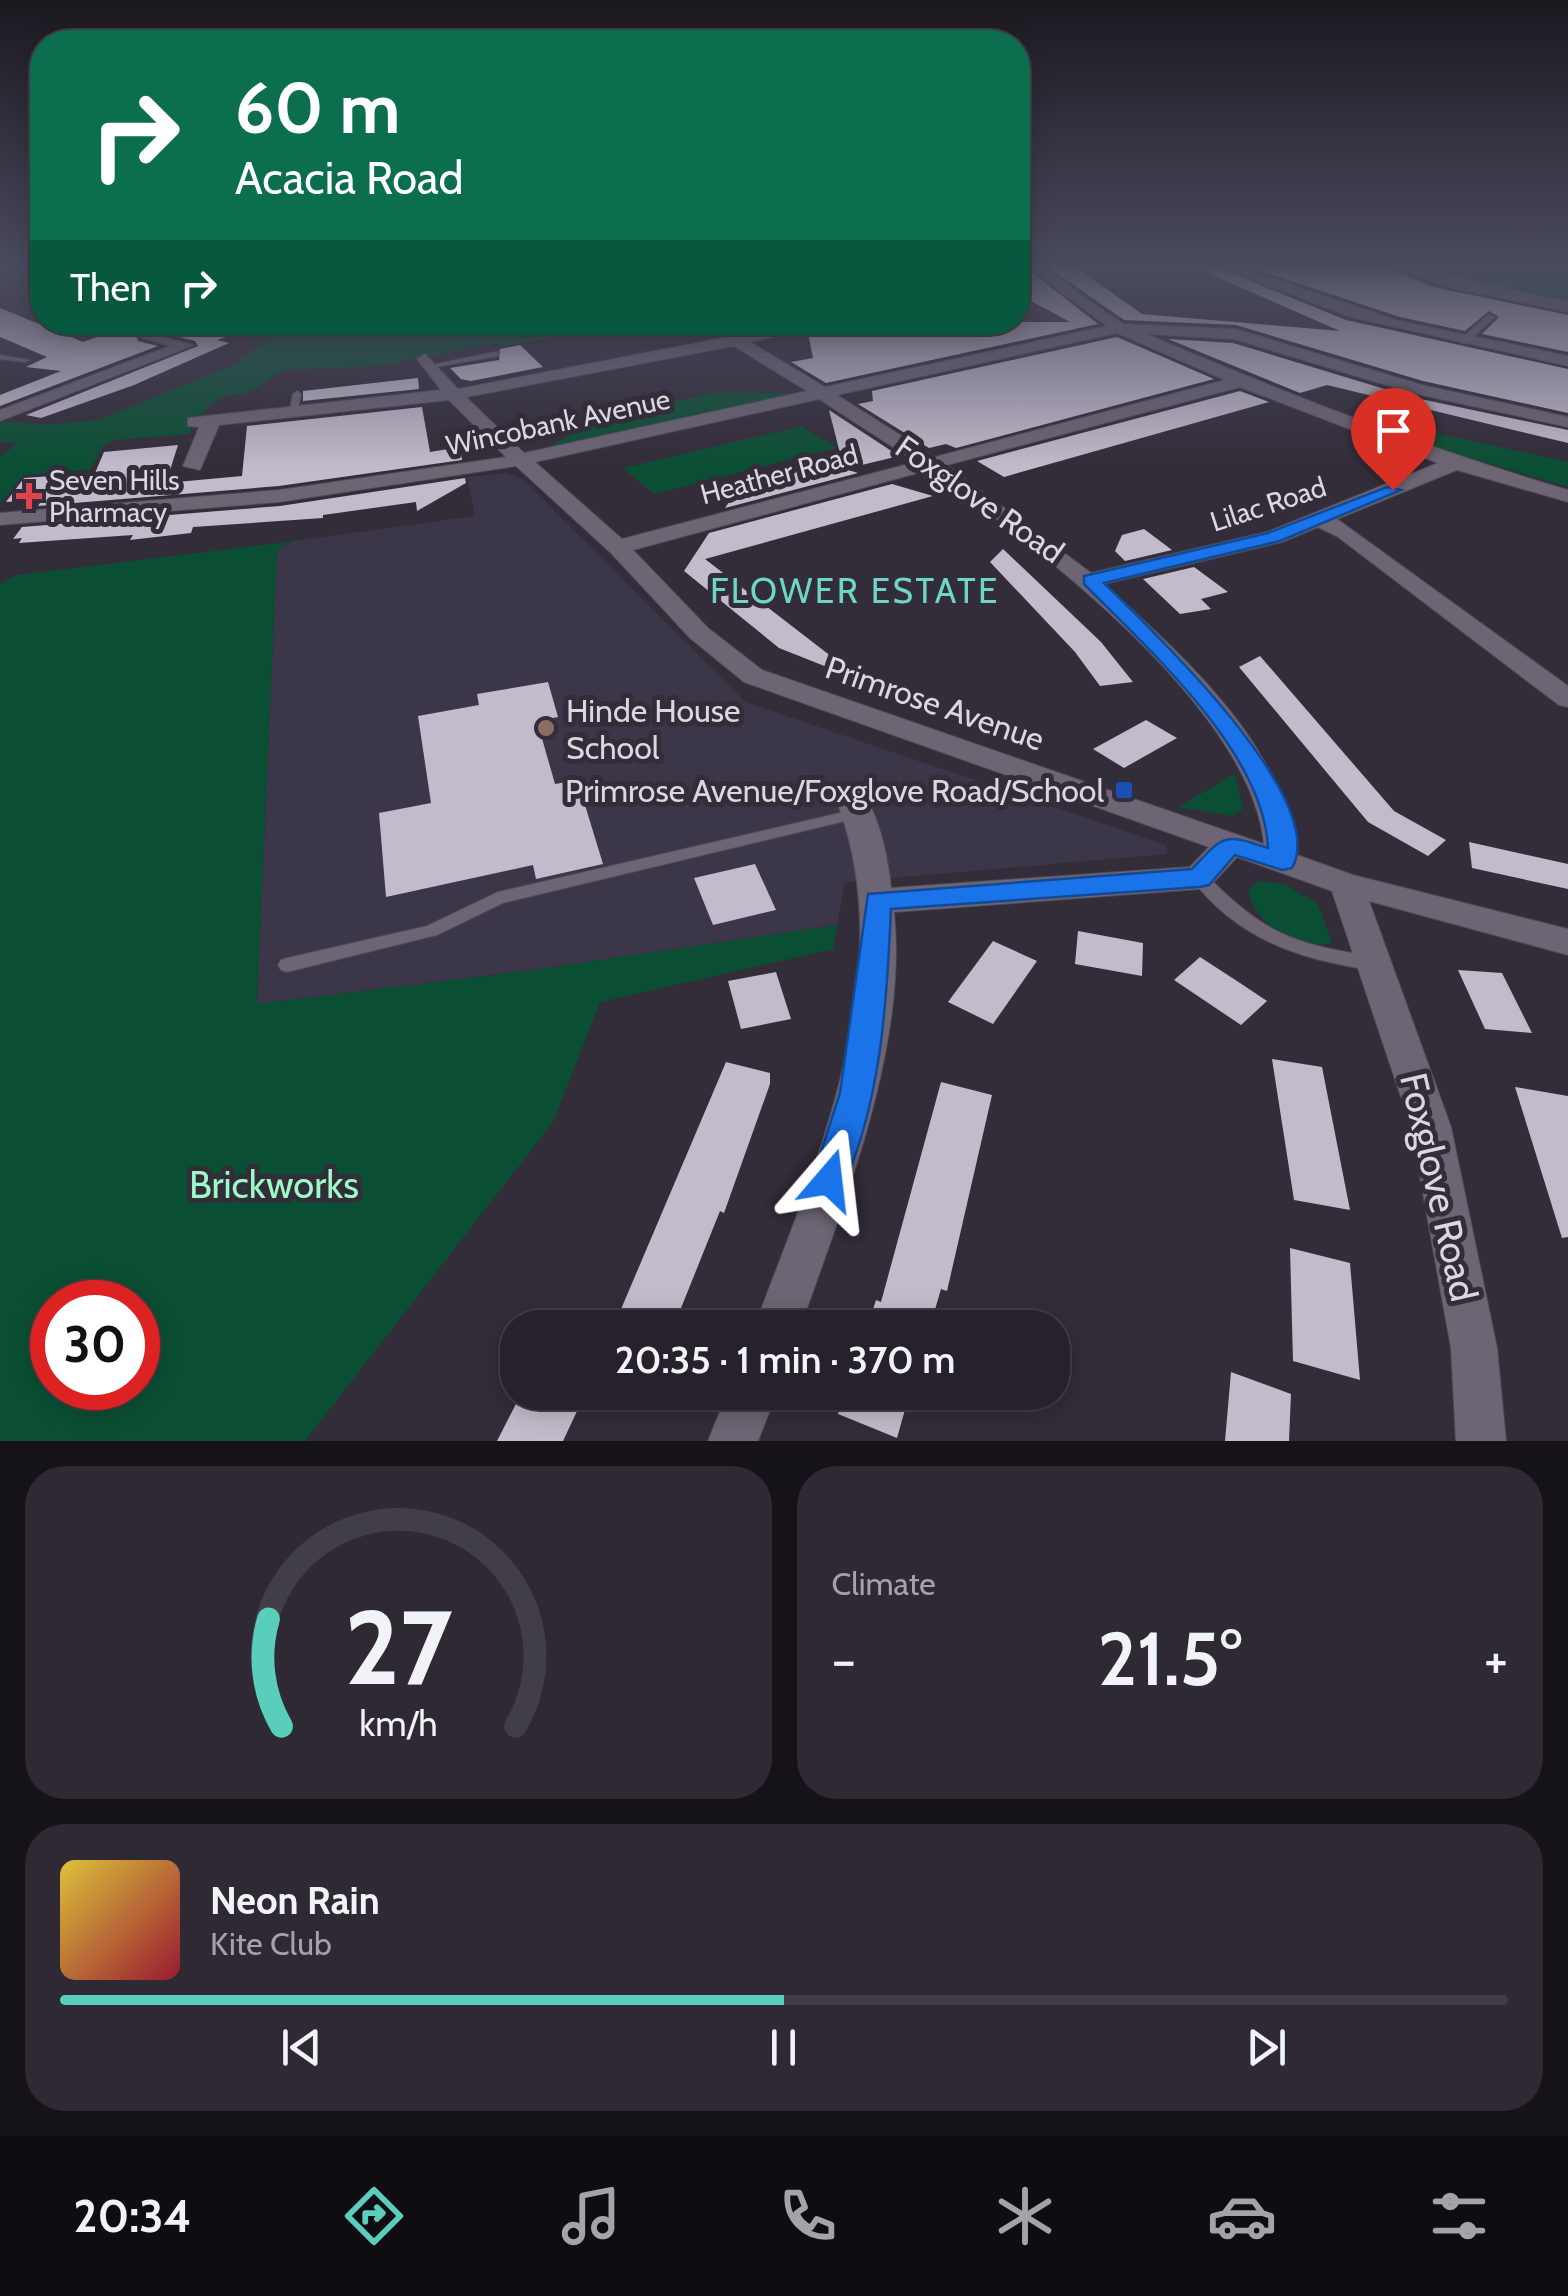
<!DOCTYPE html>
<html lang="en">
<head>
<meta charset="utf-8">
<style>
  :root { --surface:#26212b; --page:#2e2933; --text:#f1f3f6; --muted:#a4a3a9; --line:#423e47; --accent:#5acebd }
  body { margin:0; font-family:Cabin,sans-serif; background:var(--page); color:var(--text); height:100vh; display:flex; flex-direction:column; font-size:38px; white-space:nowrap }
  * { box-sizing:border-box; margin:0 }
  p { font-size:32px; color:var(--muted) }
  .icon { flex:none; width:55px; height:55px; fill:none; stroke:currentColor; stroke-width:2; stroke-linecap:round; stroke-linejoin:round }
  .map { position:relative; height:1441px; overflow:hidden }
  .panel { display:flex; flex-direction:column; gap:25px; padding:25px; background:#151218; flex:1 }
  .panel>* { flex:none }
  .banner { position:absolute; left:30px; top:30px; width:1000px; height:305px; border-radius:40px; box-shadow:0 5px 25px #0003,0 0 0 2px var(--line); background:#0b6e4f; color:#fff; overflow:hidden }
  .speed { position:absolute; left:30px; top:1280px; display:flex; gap:20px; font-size:50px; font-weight:700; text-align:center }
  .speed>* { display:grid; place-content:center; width:130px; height:130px; border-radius:50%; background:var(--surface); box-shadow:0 5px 25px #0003,0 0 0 2px var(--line); line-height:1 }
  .speed .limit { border:15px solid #d22; background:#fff; color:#111 }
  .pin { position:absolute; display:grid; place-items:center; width:85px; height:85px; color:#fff; margin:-102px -42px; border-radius:50% 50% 50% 0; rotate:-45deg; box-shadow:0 0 10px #0007 }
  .pin .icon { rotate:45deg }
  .me { position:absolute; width:110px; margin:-55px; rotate:17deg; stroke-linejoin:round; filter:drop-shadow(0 0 8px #0008) }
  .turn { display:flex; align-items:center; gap:35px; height:210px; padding:0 40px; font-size:45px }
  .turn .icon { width:130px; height:130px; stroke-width:2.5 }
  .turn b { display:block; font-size:70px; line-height:85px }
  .then { display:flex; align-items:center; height:95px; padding:0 40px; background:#0003; gap:20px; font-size:38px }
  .big { font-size:75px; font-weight:600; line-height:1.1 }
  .panel .card { flex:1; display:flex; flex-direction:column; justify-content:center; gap:15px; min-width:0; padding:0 35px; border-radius:40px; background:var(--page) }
  .panel .dial { align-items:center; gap:0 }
  .dial svg { height:260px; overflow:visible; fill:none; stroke:var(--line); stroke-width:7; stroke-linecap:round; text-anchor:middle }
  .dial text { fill:var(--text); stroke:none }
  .song { display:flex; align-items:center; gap:30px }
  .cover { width:120px; height:120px; border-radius:15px; background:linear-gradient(135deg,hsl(50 70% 55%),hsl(350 70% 35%)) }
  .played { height:10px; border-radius:5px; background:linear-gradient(90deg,var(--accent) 50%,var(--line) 50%) }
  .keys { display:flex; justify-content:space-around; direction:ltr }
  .heat { display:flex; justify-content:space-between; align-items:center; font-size:55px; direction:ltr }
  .panel .tiles { flex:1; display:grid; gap:25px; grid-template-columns:1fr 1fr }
  .card:last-child { grid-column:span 2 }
  .trip { position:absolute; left:500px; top:1310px; width:570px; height:100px; border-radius:40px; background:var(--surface); box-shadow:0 5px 25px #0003,0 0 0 2px var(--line); font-weight:600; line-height:100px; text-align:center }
  .tab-bar { display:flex; height:160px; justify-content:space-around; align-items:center; background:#0f0d11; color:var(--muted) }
  .tab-bar .icon { width:70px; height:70px }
  .tab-bar .on { color:var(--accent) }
  .tab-bar b { font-size:45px; color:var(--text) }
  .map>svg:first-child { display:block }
  .education { fill:#3b3748 }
  .green { fill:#0a4f33; fill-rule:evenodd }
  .building { fill:#c3bbcb }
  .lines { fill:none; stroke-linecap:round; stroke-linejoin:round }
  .service-casing { stroke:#514a55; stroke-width:2 }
  .minor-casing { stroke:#514a55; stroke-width:2 }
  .secondary-casing { stroke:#514a55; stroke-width:2 }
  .service { fill:#6d6574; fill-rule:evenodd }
  .minor { fill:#6d6574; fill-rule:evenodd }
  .secondary { fill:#6d6574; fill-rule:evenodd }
  .route { fill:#1a73e8; stroke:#114b97; stroke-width:2.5 }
  .health-dot { fill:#e0444e; stroke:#332c39; stroke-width:4 }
  .education-dot { fill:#8d6e63; stroke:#332c39; stroke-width:4 }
  .transit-dot { fill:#1a4fb4; stroke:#332c39; stroke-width:4 }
  .labels { text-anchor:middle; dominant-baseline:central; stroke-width:10; stroke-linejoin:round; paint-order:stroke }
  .far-street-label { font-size:28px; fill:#dbd6df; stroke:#332c39 }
  .far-poi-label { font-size:28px; fill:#dbd6df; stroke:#332c39; text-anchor:start }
  .street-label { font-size:32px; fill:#dbd6df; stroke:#332c39 }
  .poi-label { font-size:32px; fill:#dbd6df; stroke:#332c39; text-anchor:start }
  .neighbourhood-label { font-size:35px; letter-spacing:2.5px; fill:#6ed6c6; stroke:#332c39 }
  .near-park-label { font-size:38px; fill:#9bfac7; stroke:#332c39 }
  .near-street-label { font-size:38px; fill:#dbd6df; stroke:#332c39 }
</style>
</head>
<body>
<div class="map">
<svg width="1568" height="1441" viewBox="0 0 1568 1441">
  <rect width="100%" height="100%" fill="#332c39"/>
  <polygon class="education" points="506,473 523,479 745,702 1166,845 1167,854 845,882 837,925 533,970 257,1004 277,549 294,541 475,516 467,477"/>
  <g class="green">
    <polygon points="1412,267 1568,267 1568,301 1474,286"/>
    <polygon points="257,323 641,323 503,346 494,343 378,366 285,370 250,392 219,398 197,418 189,434 115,440 104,445 90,470 23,475 0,504 0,456 19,443 0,442 0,421 47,425 97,420 236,364 278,329"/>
    <polygon points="719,392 806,394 548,448 595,418"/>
    <polygon points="1365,411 1445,435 1568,462 1568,487 1342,420"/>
    <polygon points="801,426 837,448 654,494 623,468"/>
    <path d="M 294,541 L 277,549 L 257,1004 L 534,970 L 837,925 L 833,949 L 600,1002 L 553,1122 L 305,1441 L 0,1441 L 0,583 L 17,575 ZM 52,1302 L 138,1302 L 138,1388 L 52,1388 Z"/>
    <polygon points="1235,774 1243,809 1232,816 1178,807"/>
    <path d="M 1260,881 L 1284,884 L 1318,904 L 1332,943 C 1299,952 1253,924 1248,890 Z"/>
  </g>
  <g class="building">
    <polygon points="1018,267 1025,267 1098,324 826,383 791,362 813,358 808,333 842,322 1070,322 1018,294"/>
    <polygon points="1048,267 1075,267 1142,314 1340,331 1194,267 1216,267 1346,320 1568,369 1568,413 1423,381 1236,325 1124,320"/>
    <polygon points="1249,267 1385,267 1433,287 1568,315 1568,352 1482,334 1499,317 1489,311 1465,331 1400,317"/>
    <polygon points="0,308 83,342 114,331 135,332 138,341 158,346 0,406 0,395 61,371 26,367 47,357 0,337"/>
    <polygon points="164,322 231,335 217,340 229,343 134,385 41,418 26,415 198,346 195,341 144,328"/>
    <polygon points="1117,337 1214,379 956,448 946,444 929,448 858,404 873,401 872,391"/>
    <polygon points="1168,339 1233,343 1411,397 1568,430 1568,443 1327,385 1300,393"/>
    <polygon points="520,345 543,367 471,381 461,379 450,368 499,360 500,349"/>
    <polygon points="418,378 419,389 303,401 303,391"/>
    <polygon points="1240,391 1269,402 1004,477 977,461"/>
    <polygon points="422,407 430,452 460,447 462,460 279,486 38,506 42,500 6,502 24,478 95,473 104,452 178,445 166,483 242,476 247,426"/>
    <polygon points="829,410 899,456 845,469 858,473 725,508 742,483 820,462 844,469"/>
    <polygon points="465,478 466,483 417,511 416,502 323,515 323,518 193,527 191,533 130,540 133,535 19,543 22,538 13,539 22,527 280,506"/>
    <polygon points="892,484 933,496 705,559 845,667 842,673 779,648 684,571 709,533"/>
    <polygon points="1144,529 1172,550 1125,561 1115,551 1122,535"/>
    <polygon points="1003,549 1101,642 1133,682 1100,686 1075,652 990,562"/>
    <polygon points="1194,567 1228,592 1201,599 1211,609 1180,614 1143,579"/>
    <polygon points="1260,656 1394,811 1446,840 1428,856 1368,822 1239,667"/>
    <polygon points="548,682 558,717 537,721 555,784 567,782 571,794 581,792 603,864 536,879 533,865 386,897 379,813 431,803 418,716 479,705 477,694"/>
    <polygon points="1146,720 1177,738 1124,768 1093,749"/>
    <polygon points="1469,842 1568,864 1568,889 1472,868"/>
    <polygon points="755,864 776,910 713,925 694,878"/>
    <polygon points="1078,931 1143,943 1142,976 1075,964"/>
    <polygon points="993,941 1037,961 993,1024 948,1002"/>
    <polygon points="1200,957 1240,983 1267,1001 1241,1025 1174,980"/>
    <polygon points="1458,970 1502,973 1532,1033 1485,1029"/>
    <polygon points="776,972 791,1019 741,1029 728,981"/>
    <polygon points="1272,1059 1322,1067 1350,1210 1294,1200"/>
    <polygon points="726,1062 770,1073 770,1084 724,1213 720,1211 673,1328 613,1328"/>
    <polygon points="941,1082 992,1095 947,1291 941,1289 932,1320 943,1328 867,1328 876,1300 881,1302"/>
    <polygon points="1515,1087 1568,1096 1568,1237 1562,1238"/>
    <polygon points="1290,1248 1350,1263 1360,1380 1293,1361"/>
    <polygon points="1231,1372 1291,1394 1289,1441 1225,1441"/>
    <polygon points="522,1392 586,1392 563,1441 497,1441"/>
    <polygon points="845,1392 910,1392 897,1438 838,1414"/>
  </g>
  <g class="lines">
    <defs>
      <g id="service">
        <polygon points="1488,315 1495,317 1467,343 1461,343 1461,339"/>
        <polygon points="495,352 498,352 498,356 430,368 426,366"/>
        <polygon points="0,355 29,360 25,362 0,359"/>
        <polygon points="297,391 301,394 297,413 293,416 289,413 293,394"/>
        <polygon points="857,809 862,811 865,814 862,817 503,903 437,935 287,972 281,970 278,965 281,960 287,958 427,926 498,892"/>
        <path d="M 1199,872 L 1205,874 C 1263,932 1290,944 1371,956 L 1377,958 L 1380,963 L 1377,968 C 1365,970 1351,967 1338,964 C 1280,953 1227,927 1191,878 L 1193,874 Z"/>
      </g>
      <g id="minor">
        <path d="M 1028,267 L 1042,267 L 1123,324 L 1235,329 L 1422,385 L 1568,417 L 1568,427 L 1412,393 L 1234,339 L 1146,334 C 1285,393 1422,447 1568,490 L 1568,502 L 1457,470 L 1337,519 L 1568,686 L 1568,707 L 1559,705 L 1338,537 L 1318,527 L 1282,542 L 1104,584 C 1184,657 1282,742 1297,855 L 1353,875 L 1568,929 L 1568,955 L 1369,901 L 1451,1127 L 1497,1348 L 1506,1441 L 1456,1441 L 1451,1348 L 1411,1127 L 1332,891 L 1237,857 L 1210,886 L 1199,889 L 894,912 C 908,1046 844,1202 800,1328 L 754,1328 C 816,1163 906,966 833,792 L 837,785 L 848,783 C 876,790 889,862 891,888 L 1190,867 L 1209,847 L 744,682 L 690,638 L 611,553 L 516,466 L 279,502 L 0,525 L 0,513 L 279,490 L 506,457 L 449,400 L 219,425 L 200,470 L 183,466 L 199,427 L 188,426 L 188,418 L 441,390 L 417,359 L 425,354 L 458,389 L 805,322 L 839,322 L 750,342 L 825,387 L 1107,326 ZM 1117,333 L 1225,380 L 935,457 L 837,395 ZM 734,346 L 807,391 L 524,453 L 466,397 ZM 1240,387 L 1438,463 L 1267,532 L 1091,573 L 947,465 ZM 819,399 L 916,462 L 622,539 L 535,462 ZM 929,470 C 1036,545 1250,707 1264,844 L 762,670 L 708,628 L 633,550 Z"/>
        <polygon points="1220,267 1238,267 1399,321 1568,356 1568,366 1347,316"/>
        <polygon points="139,331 194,345 0,421 0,410 170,346 139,337"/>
        <polygon points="728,1392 777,1392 758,1441 708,1441"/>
      </g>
      <polygon id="secondary" points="1389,267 1411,267 1568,302 1568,312 1457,289"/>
    </defs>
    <use href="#service" class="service-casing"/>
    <use href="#minor" class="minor-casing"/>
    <use href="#secondary" class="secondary-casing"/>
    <use href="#service" class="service"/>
    <use href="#minor" class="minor"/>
    <use href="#secondary" class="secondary"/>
  </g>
  <linearGradient id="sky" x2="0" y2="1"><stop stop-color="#1c181f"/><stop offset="0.57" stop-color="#4a4b5f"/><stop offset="1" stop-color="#4a4b5f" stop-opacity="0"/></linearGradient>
  <rect width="1568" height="468" fill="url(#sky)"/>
  <path class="route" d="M 1387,487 L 1401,490 L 1280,541 L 1104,583 C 1150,628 1331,799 1292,868 L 1282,870 L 1235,855 L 1209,885 L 1199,887 L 891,909 C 887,1002 881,1105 841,1190 L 829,1195 L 817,1190 L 812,1180 L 840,1093 L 868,894 L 1192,869 C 1224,835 1223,833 1268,848 C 1264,752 1149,650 1084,584 L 1084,576 L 1268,533 Z"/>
  <path class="health-dot" d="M24 481h10v10h10v10h-10v10h-10v-10h-10v-10h10z"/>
  <circle class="education-dot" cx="546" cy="728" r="10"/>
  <rect class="transit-dot" x="1114" y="780" width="20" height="20" rx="5"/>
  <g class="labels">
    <g class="far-street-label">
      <text transform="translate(558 422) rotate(-12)">Wincobank Avenue</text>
      <text transform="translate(779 474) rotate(-15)">Heather Road</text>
      <text transform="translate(1268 504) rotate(-18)">Lilac Road</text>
    </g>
    <g class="far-poi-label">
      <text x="49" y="480">Seven Hills<tspan x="49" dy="32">Pharmacy</tspan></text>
    </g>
    <g class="street-label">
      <text transform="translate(980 499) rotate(35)">Foxglove Road</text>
      <text transform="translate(935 703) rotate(19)">Primrose Avenue</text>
    </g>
    <g class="poi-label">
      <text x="566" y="710">Hinde House<tspan x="566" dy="37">School</tspan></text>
      <text x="1104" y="790" text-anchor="end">Primrose Avenue/Foxglove Road/School</text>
    </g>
    <g class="neighbourhood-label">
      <text x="855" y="590">FLOWER ESTATE</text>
    </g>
    <g class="near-park-label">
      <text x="274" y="1184">Brickworks</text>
    </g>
    <g class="near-street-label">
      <text transform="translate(1439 1187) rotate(77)">Foxglove Road</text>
    </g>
  </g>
</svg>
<div class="speed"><div class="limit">30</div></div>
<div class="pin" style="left:1393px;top:490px;background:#d93025"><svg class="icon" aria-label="arrive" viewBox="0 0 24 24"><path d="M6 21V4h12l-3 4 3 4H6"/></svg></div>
<svg class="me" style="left:829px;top:1180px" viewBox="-20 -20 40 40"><path d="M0-17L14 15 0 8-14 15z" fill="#1a73e8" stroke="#fff" stroke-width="4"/></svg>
<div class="trip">20:35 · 1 min · 370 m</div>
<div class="banner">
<div class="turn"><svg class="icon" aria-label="right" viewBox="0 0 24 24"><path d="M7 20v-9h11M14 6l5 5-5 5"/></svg><div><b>60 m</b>Acacia Road</div></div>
<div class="then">Then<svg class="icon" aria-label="right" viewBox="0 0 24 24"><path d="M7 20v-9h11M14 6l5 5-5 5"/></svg></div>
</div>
</div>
<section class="panel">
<div class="tiles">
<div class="card dial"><svg viewBox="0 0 100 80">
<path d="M14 69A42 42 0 1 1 86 69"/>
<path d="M14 69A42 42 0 0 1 10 36" stroke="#5acebd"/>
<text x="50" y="56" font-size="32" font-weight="700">27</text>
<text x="50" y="72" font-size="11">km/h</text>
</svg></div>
<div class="card"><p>Climate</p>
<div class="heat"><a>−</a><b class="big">21.5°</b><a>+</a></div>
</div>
<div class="card">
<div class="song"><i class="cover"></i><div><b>Neon Rain</b><p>Kite Club</p></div></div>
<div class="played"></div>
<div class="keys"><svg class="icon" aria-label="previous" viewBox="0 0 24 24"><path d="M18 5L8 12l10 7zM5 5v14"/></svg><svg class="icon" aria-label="pause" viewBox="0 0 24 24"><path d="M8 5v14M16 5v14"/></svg><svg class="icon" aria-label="next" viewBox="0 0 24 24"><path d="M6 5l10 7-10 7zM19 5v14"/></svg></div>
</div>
</div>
</section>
<nav class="tab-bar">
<b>20:34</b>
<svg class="icon on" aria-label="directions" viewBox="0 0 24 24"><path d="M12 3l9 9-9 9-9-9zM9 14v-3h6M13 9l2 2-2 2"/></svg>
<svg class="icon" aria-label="music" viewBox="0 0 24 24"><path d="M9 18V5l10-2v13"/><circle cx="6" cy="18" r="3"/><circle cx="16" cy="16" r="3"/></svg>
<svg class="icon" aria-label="phone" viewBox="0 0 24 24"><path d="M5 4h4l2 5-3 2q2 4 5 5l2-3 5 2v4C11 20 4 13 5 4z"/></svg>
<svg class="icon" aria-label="climate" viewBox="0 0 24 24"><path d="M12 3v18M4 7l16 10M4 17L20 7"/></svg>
<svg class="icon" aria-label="car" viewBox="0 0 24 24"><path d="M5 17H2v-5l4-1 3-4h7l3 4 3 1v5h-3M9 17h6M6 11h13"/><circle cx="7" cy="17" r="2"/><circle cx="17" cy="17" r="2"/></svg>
<svg class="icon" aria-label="filters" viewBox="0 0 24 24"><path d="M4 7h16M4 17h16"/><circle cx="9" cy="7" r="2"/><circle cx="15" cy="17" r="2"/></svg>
</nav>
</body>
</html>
